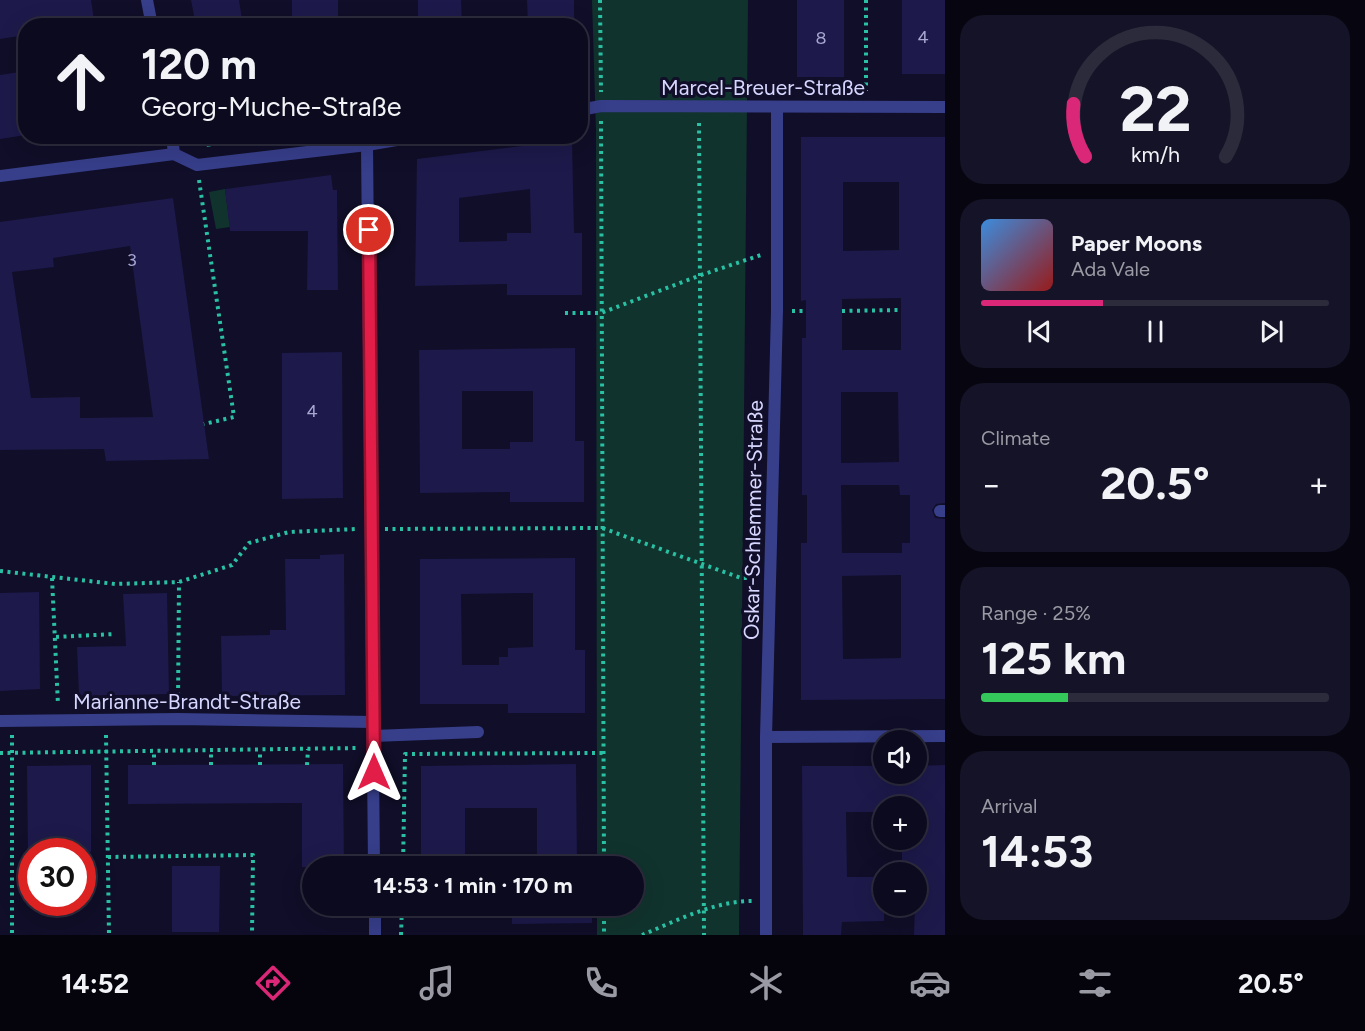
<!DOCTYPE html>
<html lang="en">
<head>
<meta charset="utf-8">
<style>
  :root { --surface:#0c0a1e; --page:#151327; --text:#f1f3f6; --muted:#9a9aa4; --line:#2c2b3c; --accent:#db2777 }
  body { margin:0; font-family:Figtree,sans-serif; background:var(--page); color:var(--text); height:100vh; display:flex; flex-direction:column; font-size:22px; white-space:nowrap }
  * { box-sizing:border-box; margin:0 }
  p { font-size:20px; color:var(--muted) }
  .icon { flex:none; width:33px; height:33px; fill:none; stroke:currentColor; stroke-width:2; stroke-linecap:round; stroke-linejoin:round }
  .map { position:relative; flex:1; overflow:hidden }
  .panel { display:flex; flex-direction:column; gap:15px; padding:15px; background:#070610; width:420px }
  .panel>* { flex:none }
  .guide { position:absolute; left:18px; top:18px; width:570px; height:126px; border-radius:24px; box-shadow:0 6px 24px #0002,0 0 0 2px var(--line); background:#0c0a1e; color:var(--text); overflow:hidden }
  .tools { position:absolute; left:873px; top:730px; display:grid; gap:12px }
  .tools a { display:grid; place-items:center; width:54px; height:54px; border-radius:50%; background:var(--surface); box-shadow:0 6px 24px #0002,0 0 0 2px var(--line); font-size:30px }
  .speed { position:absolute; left:18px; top:838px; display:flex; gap:12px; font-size:30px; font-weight:700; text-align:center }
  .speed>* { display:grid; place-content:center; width:78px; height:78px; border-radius:50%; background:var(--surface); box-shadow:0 6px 24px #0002,0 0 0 2px var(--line); line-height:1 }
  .speed .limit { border:9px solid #d22; background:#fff; color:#111 }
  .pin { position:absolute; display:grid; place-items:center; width:51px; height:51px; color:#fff; margin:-26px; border:3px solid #fff; border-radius:50%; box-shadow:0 2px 6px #0007 }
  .me { position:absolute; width:66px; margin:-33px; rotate:0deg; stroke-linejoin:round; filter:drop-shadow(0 0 4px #0008) }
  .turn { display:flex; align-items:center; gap:21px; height:126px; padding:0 24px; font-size:27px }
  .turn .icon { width:78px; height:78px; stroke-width:2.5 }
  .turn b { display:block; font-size:42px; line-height:51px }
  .big { font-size:45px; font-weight:700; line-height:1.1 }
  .panel .tile { flex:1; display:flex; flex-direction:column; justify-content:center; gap:9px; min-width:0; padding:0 21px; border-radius:24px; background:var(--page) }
  .panel .dial { align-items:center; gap:0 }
  .dial svg { height:156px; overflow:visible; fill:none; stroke:var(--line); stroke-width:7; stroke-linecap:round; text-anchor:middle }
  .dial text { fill:var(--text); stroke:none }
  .song { display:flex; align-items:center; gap:18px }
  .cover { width:72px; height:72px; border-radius:9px; background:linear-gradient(135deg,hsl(210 70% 55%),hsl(0 70% 35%)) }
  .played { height:6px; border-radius:3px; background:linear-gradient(90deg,var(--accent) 35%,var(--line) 35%) }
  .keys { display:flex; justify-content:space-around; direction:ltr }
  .heat { display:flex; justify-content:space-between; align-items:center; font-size:33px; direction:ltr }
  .charge { height:9px; border-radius:4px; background:linear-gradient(90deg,#34c759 25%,var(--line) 0) }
  .trip { position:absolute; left:302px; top:856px; width:342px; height:60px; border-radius:30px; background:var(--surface); box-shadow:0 6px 24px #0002,0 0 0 2px var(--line); font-weight:700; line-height:60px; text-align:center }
  .dock { display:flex; height:96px; justify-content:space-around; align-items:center; background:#05040c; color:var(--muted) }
  .dock .icon { width:42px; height:42px }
  .dock .current { color:var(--accent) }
  .dock b { font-size:27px; color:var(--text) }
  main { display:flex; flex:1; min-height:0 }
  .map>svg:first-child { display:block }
  .green { fill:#11332d }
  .building { fill:#1d194a; fill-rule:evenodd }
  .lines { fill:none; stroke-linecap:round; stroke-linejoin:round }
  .path { stroke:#29c0a4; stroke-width:4; stroke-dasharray:3 4.5; stroke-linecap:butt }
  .lane { stroke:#373e8a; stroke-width:12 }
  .street { stroke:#373e8a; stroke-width:12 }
  .route-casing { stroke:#92132f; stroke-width:15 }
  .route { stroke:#e11d48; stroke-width:10 }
  .labels { text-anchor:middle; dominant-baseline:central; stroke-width:6; stroke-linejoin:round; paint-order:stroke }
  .number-label { font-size:18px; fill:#a8a7d2 }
  .street-label { font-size:21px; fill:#d6d6ff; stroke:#100e28 }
</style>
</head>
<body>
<main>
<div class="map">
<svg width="945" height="935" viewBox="0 0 945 935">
  <rect width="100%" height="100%" fill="#100e28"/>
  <g class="green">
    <polygon points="592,0 748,0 739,935 597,935 597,906 633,906 633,867 597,867 596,131"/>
    <polygon points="225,189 230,227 216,229 209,192"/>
  </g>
  <g class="building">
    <polygon points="0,0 91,0 95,26 26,26 26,35 0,39"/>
    <polygon points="191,0 239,0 243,26 196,26"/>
    <rect x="292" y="0" width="46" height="26"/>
    <polygon points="418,0 461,0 462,26 418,26"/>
    <polygon points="527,0 574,0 574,26 528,26"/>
    <rect x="797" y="0" width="47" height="77"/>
    <rect x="902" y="0" width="43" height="74"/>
    <polygon points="26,71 26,135 0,139 0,75"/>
    <path d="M 801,137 L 945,137 L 945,503 L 936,504 L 932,510 L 935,518 L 945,519 L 945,699 L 801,700 L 801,543 L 807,543 L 807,495 L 802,495 L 802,338 L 806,338 L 806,300 L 801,301 ZM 843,182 L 899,182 L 899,250 L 843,251 ZM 901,298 L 901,350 L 842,350 L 842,299 ZM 841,392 L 898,392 L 899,462 L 841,463 ZM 841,485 L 899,485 L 900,495 L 910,495 L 910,543 L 902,543 L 902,553 L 842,553 ZM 901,575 L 901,658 L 843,659 L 842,576 Z"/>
    <path d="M 572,140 L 574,233 L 582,233 L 582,295 L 507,295 L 507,284 L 415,286 L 417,159 ZM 530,189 L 531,233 L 507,233 L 507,241 L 459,242 L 459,198 Z"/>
    <polygon points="331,175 333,190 337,190 338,290 307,290 308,231 230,231 225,189"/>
    <path d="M 173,198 L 209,459 L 106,461 L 104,449 L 0,450 L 0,222 ZM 130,246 L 153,417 L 80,418 L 80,397 L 31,398 L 12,272 L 54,267 L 53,258 Z"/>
    <path d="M 575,348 L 575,441 L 584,441 L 584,502 L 510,502 L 510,492 L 420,493 L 419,350 ZM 462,391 L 533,391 L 533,442 L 510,442 L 510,449 L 462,449 Z"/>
    <polygon points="342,352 343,498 282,499 282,353"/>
    <polygon points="344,554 345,695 222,696 221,636 270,635 270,630 286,630 285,559 320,559 320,555"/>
    <path d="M 575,558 L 575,650 L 585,650 L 585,713 L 508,713 L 508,704 L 420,704 L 420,559 ZM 533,593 L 533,647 L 508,648 L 508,657 L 499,657 L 499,665 L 462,665 L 461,594 Z"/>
    <polygon points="39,592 40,689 0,691 0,593"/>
    <polygon points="167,593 169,694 79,696 77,647 126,646 123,594"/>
    <polygon points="343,764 344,867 302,867 302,803 128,804 128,765"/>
    <polygon points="576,764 577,867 537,867 537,808 465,808 465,867 421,867 421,766"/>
    <polygon points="91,765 91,852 28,852 27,766"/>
    <polygon points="945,765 945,935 914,935 916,873 902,873 902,840 916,840 916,807 884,807 884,812 846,812 847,877 884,877 884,921 842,922 841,935 803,935 802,766 884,766 884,774 916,774 916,766"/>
    <polygon points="172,866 220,866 219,932 172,932"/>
    <polygon points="512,906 592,906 592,923 512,924"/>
  </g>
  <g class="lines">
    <g class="path">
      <polyline points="600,0 601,92"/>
      <polyline points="866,0 866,91"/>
      <polyline points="601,121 604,867"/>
      <polyline points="699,123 704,935"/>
      <polyline points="208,136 209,148"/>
      <polyline points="199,180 234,417 204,424"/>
      <polyline points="792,311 806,311"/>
      <polyline points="842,311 901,310"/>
      <polyline points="565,313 601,313 701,275 761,255"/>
      <polyline points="385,529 602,528 741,578 756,578"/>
      <polyline points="0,571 115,584 179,582 232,565 249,543 289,532 356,529"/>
      <polyline points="52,578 58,705"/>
      <polyline points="56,637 115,634"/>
      <polyline points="178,703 179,582"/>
      <polyline points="12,735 12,935"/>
      <polyline points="106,735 109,935"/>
      <polyline points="0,753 358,748"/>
      <polyline points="154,765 154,752"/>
      <polyline points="211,765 211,751"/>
      <polyline points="260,765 260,750"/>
      <polyline points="307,765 308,749"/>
      <polyline points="108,857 253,855 252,935"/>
      <polyline points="403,867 405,754 603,753"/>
      <polyline points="604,906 604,935"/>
      <polyline points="401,935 402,906"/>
      <path d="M 642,935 C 676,921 714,901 752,901"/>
    </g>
    <g class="lane">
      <polyline points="940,511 945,511"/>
      <polyline points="373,736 478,732"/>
    </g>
    <g class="street">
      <polyline points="147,0 152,26"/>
      <polyline points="580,110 601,106 945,107"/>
      <polyline points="172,136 174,154"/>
      <polyline points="367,145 374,867"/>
      <polyline points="174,154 197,165 367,145 420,136"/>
      <polyline points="0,176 174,154"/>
      <polyline points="0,721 178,719 374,722"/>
      <polyline points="766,737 945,736"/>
      <polyline points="375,906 375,935"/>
      <polyline points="766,935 766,737 777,311 777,107"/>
    </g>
  </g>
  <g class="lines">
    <defs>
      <polyline id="route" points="369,230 374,772"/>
    </defs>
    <use href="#route" class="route-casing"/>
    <use href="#route" class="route"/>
  </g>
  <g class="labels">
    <g class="number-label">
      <text x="923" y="37">4</text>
      <text x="821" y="38">8</text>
      <text x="132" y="260">3</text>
      <text x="312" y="411">4</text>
    </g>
    <g class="street-label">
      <text x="763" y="87">Marcel-Breuer-Straße</text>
      <text transform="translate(753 520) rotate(-89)">Oskar-Schlemmer-Straße</text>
      <text x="187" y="701">Marianne-Brandt-Straße</text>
    </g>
  </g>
</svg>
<div class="tools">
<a><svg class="icon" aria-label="sound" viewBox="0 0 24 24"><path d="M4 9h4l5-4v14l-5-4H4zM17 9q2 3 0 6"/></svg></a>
<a>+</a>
<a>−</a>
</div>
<div class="speed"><div class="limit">30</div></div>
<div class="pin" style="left:369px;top:230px;background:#d93025"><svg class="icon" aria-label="arrive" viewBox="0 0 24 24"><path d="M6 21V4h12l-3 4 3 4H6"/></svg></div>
<svg class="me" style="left:374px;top:772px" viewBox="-20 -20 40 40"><path d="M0-17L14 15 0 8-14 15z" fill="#e11d48" stroke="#fff" stroke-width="4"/></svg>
<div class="trip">14:53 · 1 min · 170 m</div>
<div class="guide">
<div class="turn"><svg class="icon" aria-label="ahead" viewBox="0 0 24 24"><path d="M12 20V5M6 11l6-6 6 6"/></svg><div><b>120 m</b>Georg-Muche-Straße</div></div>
</div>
</div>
<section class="panel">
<div class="tile dial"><svg viewBox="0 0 100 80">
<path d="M14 69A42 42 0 1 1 86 69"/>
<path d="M14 69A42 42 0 0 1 8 42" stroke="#db2777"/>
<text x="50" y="56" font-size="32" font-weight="700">22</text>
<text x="50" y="72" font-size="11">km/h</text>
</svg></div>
<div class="tile">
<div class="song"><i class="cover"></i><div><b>Paper Moons</b><p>Ada Vale</p></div></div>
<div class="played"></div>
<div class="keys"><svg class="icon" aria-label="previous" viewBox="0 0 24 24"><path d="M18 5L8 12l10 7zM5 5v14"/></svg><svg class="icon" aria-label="pause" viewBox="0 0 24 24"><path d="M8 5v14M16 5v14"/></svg><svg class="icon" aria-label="next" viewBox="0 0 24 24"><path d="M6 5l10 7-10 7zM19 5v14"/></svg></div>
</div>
<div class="tile"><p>Climate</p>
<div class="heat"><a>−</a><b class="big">20.5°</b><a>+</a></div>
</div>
<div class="tile"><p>Range · 25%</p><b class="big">125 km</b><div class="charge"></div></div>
<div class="tile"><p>Arrival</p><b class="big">14:53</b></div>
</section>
</main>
<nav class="dock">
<b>14:52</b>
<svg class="icon current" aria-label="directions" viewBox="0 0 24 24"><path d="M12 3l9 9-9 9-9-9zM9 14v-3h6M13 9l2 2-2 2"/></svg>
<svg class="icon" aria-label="music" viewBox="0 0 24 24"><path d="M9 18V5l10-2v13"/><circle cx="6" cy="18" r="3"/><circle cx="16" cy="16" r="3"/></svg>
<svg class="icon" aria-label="phone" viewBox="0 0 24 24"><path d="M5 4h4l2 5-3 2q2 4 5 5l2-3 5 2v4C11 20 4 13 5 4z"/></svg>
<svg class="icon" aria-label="climate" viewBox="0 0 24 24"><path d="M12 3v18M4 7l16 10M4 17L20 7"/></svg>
<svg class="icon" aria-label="car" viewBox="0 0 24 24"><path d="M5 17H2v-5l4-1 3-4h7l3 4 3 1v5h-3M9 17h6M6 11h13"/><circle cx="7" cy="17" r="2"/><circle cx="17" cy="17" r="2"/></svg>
<svg class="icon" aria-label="filters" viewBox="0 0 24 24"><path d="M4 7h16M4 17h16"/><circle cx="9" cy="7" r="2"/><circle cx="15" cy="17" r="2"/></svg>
<b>20.5°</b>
</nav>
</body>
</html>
